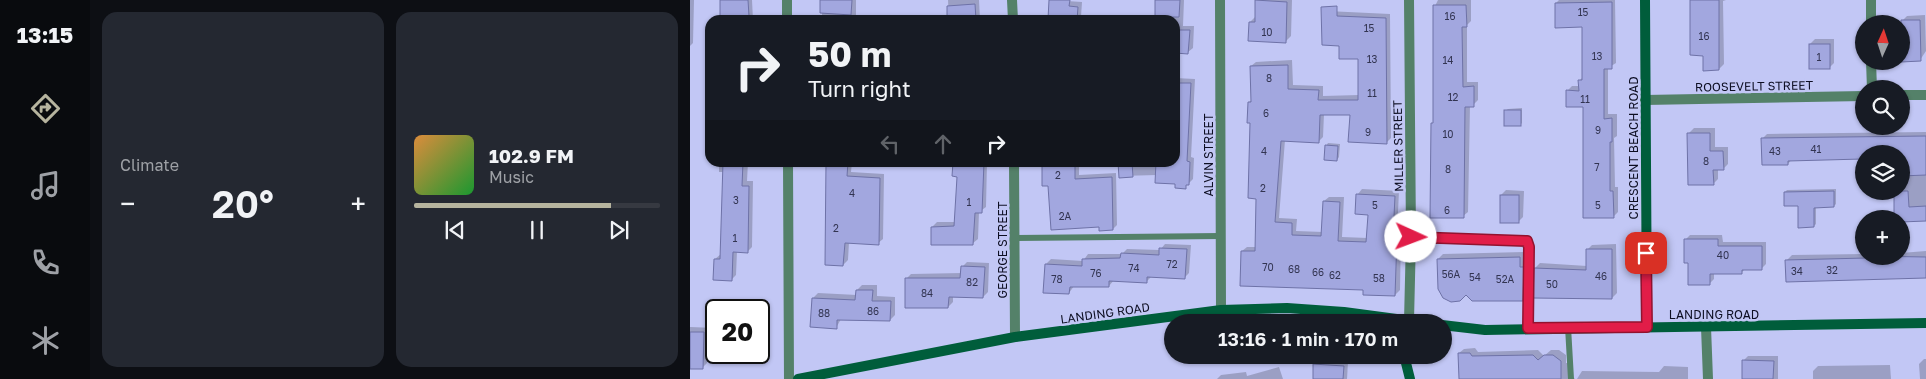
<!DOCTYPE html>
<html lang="en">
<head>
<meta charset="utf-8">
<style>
  :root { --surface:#171b24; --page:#242831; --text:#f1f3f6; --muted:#9ea1a6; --line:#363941; --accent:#b6b49e }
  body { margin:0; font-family:"Golos Text",sans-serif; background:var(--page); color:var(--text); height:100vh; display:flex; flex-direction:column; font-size:19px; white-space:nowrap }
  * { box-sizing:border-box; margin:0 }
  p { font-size:16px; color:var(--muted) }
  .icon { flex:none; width:28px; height:28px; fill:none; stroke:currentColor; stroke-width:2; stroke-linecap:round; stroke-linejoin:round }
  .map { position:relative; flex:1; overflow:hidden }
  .panel { display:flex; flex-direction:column; gap:12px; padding:12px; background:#0d0f14; width:600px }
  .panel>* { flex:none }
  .banner { position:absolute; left:15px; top:15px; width:475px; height:152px; border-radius:15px; box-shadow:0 1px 4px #0004; background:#171b24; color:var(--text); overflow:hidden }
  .needle { width:32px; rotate:3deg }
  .controls { position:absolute; left:1165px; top:15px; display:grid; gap:10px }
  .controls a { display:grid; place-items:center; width:55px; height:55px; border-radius:50%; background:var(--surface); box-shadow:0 1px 4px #0004; font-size:25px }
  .speed { position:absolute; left:15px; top:299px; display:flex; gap:10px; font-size:25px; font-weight:700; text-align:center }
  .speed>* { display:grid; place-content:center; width:65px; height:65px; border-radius:50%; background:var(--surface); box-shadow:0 1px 4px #0004; line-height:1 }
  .speed .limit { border:2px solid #111; border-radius:8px; background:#fff; color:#111 }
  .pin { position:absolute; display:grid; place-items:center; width:42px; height:42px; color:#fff; margin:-21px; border-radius:10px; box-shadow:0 2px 8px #0006 }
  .me { position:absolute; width:55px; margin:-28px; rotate:92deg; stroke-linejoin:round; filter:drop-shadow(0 0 4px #0008) }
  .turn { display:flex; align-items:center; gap:18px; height:105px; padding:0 20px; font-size:22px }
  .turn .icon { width:65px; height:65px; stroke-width:2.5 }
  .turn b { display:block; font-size:35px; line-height:42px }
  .lanes { display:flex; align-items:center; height:48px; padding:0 20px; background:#0003; justify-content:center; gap:25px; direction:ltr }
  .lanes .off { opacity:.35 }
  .big { font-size:38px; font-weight:600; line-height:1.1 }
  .panel .tile { flex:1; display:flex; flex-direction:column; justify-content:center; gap:8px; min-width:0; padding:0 18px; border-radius:15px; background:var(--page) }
  .song { display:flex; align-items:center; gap:15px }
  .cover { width:60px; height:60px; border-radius:8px; background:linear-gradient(135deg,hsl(30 70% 55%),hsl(130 70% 35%)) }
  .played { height:5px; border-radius:2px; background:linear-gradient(90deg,var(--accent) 80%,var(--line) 80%) }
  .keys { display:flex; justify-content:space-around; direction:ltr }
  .heat { display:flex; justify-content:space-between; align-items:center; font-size:28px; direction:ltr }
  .panel .tiles { flex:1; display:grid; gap:12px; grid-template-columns:repeat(2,1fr) }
  .trip { position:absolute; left:474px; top:314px; width:288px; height:50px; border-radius:25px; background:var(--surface); box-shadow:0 1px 4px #0004; font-weight:600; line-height:50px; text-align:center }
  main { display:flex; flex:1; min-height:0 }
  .dock { display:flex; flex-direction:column; width:90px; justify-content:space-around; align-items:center; background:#090b0e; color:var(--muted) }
  .dock .icon { width:35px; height:35px }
  .dock .on { color:var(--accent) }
  .dock b { font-size:22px; color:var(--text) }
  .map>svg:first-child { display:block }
  .shadow { fill:#0003 }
  .building { fill:#a2a7df; stroke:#6e72a7 }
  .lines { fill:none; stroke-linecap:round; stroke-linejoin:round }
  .lane { stroke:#548169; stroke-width:6 }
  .street { stroke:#548169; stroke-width:10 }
  .secondary { stroke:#005d3b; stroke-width:10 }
  .route-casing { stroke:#92132f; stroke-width:12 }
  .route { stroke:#e11d48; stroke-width:9 }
  .labels { text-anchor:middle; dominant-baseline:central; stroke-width:5; stroke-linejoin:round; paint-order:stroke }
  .number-label { font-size:10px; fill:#323451 }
  .street-label { font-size:12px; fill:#0d0e22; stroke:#c2c7f5 }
</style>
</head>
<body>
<main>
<nav class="dock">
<b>13:15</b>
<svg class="icon on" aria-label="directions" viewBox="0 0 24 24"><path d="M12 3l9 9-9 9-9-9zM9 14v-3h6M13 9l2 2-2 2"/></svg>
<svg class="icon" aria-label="music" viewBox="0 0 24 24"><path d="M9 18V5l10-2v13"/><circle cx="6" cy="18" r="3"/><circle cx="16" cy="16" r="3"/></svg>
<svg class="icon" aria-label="phone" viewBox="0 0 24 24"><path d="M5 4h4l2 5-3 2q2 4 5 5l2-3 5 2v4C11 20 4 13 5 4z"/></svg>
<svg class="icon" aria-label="climate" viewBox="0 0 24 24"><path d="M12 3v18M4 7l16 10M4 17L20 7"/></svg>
</nav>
<section class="panel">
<div class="tiles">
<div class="tile"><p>Climate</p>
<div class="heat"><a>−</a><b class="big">20°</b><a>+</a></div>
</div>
<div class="tile">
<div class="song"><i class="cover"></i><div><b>102.9 FM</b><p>Music</p></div></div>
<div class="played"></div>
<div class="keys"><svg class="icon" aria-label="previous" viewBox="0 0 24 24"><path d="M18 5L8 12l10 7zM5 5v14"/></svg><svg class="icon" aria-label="pause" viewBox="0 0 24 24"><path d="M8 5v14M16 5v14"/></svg><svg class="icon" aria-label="next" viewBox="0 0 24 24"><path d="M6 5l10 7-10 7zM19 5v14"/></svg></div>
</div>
</div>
</section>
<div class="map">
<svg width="1236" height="379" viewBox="0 0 1236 379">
  <rect width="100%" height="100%" fill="#c2c7f5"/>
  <g class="shadow">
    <polygon points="0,0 4,0 3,43 0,46"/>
    <polygon points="31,0 62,0 63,20 32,20"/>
    <rect x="132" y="0" width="34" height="20"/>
    <polygon points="258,0 289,0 290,20 259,20"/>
    <polygon points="361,0 392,2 391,17 388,20 361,20"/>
    <polygon points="466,0 494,0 493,26 504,26 503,48 498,52 485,52 485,20 435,20 466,19"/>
    <polygon points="567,0 602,0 601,36 595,42 560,22 566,16"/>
    <polygon points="748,0 781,0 781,21 777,25 777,82 788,82 788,100 783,105 780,105 778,212 773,216 742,124 745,121 745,6"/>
    <polygon points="869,0 925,0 926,63 918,68 918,114 927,114 927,136 924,138 925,187 928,187 928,212 923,217 894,105 877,91 882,86 890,86 890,80 894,76 893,26 866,3"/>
    <polygon points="1001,0 1036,0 1033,1 1034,64 1029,69 1014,54"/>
    <polygon points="637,11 700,14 701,138 696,143 661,113 634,114 633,137 628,142 595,140 589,218 607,219 606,231 633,232 634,201 639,197 654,197 652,237 678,238 679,214 668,194 672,189 709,191 707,233 711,233 710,290 705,295 674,289 552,251 557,247 566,247 567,198 559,102 562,100 561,66 566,62 602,60 603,85 633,86 633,96 669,95 669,58 651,44"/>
    <polygon points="1235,15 1236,51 1230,60 1212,21 1217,16"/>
    <polygon points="1125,39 1144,39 1144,63 1139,68 1120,44"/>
    <polygon points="485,78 505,79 501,157 504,158 503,179 498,184 467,175 430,176 429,162 485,162"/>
    <polygon points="832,108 832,123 830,125 815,111 818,109"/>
    <polygon points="1004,128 1025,128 1025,147 1038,147 1038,164 1033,169 1028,169 1028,179 1023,184 999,133"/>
    <polygon points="1236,132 1236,220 1204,219 1204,191 1211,191 1211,154 1174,154 1174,158 1102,159 1098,164 1073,138 1077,134"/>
    <polygon points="638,143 650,144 649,157 647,160 636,146"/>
    <polygon points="29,162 58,162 57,181 63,181 62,247 57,252 47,251 46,275 41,280 25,259 31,254 34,172 29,172"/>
    <polygon points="137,162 162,162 161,172 194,174 193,239 188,243 159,242 158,260 153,265"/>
    <polygon points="188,162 209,162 204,167 188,166"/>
    <polygon points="264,162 297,162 296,207 289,212 288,239 283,243 242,227 247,222 265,222 268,175"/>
    <polygon points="354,162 389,162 389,175 426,173 427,225 423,229 410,225 360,185 353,185"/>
    <polygon points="1146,189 1146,204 1144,206 1126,206 1126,224 1124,226 1109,205 1095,192 1097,190"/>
    <polygon points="816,190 834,191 833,217 828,222 811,195"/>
    <polygon points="1000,235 1032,235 1033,242 1076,242 1076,264 1071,269 1055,269 1052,272 1024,272 1024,279 1019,284 999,262 995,240"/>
    <polygon points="475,244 501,245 499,273 494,278 461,277 456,282 424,280 419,286 384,286 379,293 356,264 361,259 393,261 398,254 432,254 437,249 470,250"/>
    <polygon points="926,244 927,293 922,298 845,268 850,263 897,266 897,250 902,245"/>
    <polygon points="1236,251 1236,277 1097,260 1102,255 1174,254 1174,256 1211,256 1211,253"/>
    <polygon points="834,252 835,262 838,263 838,295 833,300 776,293 748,259 753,254"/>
    <polygon points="277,262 299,263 298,292 293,297 263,296 263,302 258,307 216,279 221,274 272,273 272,267"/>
    <polygon points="172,285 187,285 187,296 205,297 205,315 200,320 151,319 146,328 123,298 128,293 167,295 167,290"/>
    <polygon points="0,327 26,328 26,350 18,350 17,363 12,368 0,368"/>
    <polygon points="785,348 788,352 848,350 854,356 861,350 869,350 876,355 876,363 880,363 881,375 885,379 772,379 769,353 774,349"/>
    <polygon points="1058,356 1088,356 1088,379 1053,379 1053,361"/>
    <polygon points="1234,359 1236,359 1236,379 1230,379 1229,364"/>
    <polygon points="630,360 658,362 657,379 624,379 625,365"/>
    <polygon points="1200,365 1201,379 1123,379 1123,371 1128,366"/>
    <polygon points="974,366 998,367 998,379 887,379 892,371 969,372"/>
    <polygon points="589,367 593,379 527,379 531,375 556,372 557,376"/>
  </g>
  <g class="building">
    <polygon points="30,0 58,0 59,16 30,17"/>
    <polygon points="130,0 162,0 161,15 130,13"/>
    <polygon points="359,0 380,0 379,6 388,7 387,20 358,19"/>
    <polygon points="465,0 490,0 489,17 465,17"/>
    <polygon points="565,0 597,2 596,43 558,41 559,22 565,22"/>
    <polygon points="1000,0 1029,0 1029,70 1013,71 1013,56 1000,55"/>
    <polygon points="922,2 922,69 914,69 914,119 922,118 922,142 920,142 920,191 923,191 924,218 893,218 893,107 876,107 876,90 889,91 888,80 892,80 892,27 865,28 865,3"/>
    <polygon points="285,4 286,20 257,20 257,6"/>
    <polygon points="743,5 776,5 777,27 772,27 773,87 784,86 784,107 775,107 774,218 740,218 741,123 743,123"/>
    <polygon points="647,6 647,16 696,18 697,144 658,142 660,115 630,115 629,143 591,141 585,222 602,223 602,235 631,236 633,201 650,202 648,241 676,242 678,215 665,214 666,194 705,196 703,237 707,237 705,296 673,295 673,290 550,286 551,251 565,251 566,199 558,198 560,123 557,123 558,102 561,102 560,66 598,65 598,89 629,90 628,100 668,100 668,59 649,59 649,46 632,45 631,7"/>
    <polygon points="1211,20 1230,20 1231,61 1211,62"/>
    <polygon points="485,30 500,30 498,54 485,53"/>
    <rect x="1119" y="44" width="21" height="25"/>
    <polygon points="485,83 501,83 497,161 500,162 499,185 496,185 496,189 485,188 485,184 465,183 466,162 485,162"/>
    <rect x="814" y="110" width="17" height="16"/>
    <polygon points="997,133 1020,133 1020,151 1033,151 1034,170 1023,170 1024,185 998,185"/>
    <polygon points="1236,136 1236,175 1211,176 1211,154 1172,154 1172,159 1098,161 1098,165 1072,165 1071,138"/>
    <polygon points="635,145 648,146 647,161 634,160"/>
    <polygon points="33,162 53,162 52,186 59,186 58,253 43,252 42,281 23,280 24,259 30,259"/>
    <polygon points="136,162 158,162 157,176 190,178 189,245 155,243 153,266 135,265"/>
    <polygon points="263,162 294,162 292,213 285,213 283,245 241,245 241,227 264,226 267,177 262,176"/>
    <polygon points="428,162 442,162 443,177 429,178"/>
    <polygon points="352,165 385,165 385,179 422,177 423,230 409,231 409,227 361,230 358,186 352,186"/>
    <polygon points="1144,191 1144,207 1124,208 1124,227 1108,228 1108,206 1094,206 1094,192"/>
    <polygon points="1204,191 1218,191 1219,207 1236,206 1236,221 1211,222 1211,219 1204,219"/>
    <rect x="810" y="195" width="19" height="28"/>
    <polygon points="994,239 1028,239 1028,246 1072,246 1072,270 1052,270 1052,274 1020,274 1020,285 998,285 998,263 994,263"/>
    <polygon points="469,248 497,249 495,279 457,277 457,283 419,281 419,287 380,287 379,294 353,293 355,264 392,266 392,259 430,258 431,253 469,255"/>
    <polygon points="896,249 922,249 922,299 843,298 844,268 896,270"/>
    <polygon points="1176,256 1236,257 1236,278 1096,282 1095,260 1176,258"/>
    <polygon points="830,257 830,267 834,267 833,301 782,301 776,295 770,301 761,302 753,298 748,289 747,259"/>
    <polygon points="271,266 295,267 293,298 259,297 258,308 215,308 215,278 270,278"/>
    <polygon points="166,290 183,290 182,301 201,301 200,321 147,320 147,329 120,327 122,298 165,300"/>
    <polygon points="0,332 14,332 13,369 0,369"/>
    <polygon points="768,353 780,353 782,356 843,355 848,360 854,355 863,355 871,361 871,379 769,379"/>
    <polygon points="1052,360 1084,361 1083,379 1052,379"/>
    <polygon points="623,364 654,366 653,379 623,379"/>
  </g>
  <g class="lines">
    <g class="lane">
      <polyline points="721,237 837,241 839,247 838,328"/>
      <polyline points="324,238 531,236"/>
      <polyline points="878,327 881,379"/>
    </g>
    <g class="street">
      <polyline points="97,0 97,20"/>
      <polyline points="322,0 323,20"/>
      <polyline points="530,0 531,310"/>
      <polyline points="1181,0 1181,24"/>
      <polyline points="1181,61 1182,89"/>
      <polyline points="1211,95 1236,95"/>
      <polyline points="955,100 1174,96"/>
      <polyline points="98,162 99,379"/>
      <polyline points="324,162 325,337"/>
      <polyline points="719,321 721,237 719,0"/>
      <polyline points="1016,327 1018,379"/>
    </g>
    <g class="secondary">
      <polyline points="955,0 957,327"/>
      <polyline points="752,325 795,330 1236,323"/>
      <polyline points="714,355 720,379"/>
      <polyline points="108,379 325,337 531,310 597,308 654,312 729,322"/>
    </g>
  </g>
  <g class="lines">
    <defs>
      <polyline id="route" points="721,237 837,241 839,247 838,328 957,327 956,253"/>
    </defs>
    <use href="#route" class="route-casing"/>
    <use href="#route" class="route"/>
  </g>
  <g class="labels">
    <g class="number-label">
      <text x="893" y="12">15</text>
      <text x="760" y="16">16</text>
      <text x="679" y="28">15</text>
      <text x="577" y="32">10</text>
      <text x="1014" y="36">16</text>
      <text x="907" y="56">13</text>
      <text x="1129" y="57">1</text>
      <text x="682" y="59">13</text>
      <text x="758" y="60">14</text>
      <text x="579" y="78">8</text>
      <text x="682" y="93">11</text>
      <text x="763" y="97">12</text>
      <text x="895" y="99">11</text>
      <text x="576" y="113">6</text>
      <text x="908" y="130">9</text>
      <text x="678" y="132">9</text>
      <text x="758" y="134">10</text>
      <text x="1126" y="149">41</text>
      <text x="574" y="151">4</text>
      <text x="1085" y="151">43</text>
      <text x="1016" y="161">8</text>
      <text x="907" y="167">7</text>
      <text x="758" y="169">8</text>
      <text x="368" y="175">2</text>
      <text x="573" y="188">2</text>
      <text x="162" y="193">4</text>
      <text x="46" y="200">3</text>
      <text x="279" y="202">1</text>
      <text x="685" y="205">5</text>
      <text x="908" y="205">5</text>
      <text x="757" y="210">6</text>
      <text x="375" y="216">2A</text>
      <text x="146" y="228">2</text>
      <text x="45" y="238">1</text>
      <text x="1033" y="255">40</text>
      <text x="482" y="264">72</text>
      <text x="578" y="267">70</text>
      <text x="444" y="268">74</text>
      <text x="604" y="269">68</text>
      <text x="1142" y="270">32</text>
      <text x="1107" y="271">34</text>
      <text x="628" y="272">66</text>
      <text x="406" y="273">76</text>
      <text x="761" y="274">56A</text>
      <text x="645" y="275">62</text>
      <text x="911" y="276">46</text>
      <text x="785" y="277">54</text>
      <text x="689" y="278">58</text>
      <text x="367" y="279">78</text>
      <text x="815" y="279">52A</text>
      <text x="282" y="282">82</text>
      <text x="862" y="284">50</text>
      <text x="237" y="293">84</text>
      <text x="183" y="311">86</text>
      <text x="134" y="313">88</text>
    </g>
    <g class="street-label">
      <text transform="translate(1064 86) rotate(-1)">ROOSEVELT STREET</text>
      <text transform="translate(708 146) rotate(-91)">MILLER STREET</text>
      <text transform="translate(943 148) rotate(-90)">CRESCENT BEACH ROAD</text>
      <text transform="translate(518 155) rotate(-90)">ALVIN STREET</text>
      <text transform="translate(312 250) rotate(-90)">GEORGE STREET</text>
      <text transform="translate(415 313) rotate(-8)">LANDING ROAD</text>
      <text x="1024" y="314">LANDING ROAD</text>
    </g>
  </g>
</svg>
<div class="controls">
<a><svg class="needle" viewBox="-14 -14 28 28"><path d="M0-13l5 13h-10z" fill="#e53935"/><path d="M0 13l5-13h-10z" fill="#9ea1a6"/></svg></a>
<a><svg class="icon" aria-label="search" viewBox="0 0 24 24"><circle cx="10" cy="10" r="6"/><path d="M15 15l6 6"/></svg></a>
<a><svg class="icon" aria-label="layers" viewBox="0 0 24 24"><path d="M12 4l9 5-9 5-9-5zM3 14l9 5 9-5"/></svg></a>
<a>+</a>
</div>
<div class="speed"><div class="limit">20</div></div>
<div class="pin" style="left:956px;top:253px;background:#d93025"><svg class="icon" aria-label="arrive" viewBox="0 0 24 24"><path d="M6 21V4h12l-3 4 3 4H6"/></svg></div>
<svg class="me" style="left:721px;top:237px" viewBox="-20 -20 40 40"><circle r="19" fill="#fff"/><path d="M0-13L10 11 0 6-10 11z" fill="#e11d48"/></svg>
<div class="trip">13:16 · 1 min · 170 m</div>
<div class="banner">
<div class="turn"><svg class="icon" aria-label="right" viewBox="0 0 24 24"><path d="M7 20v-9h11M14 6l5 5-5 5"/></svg><div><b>50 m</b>Turn right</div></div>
<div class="lanes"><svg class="icon off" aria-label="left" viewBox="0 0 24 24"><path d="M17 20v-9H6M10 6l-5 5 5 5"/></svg><svg class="icon off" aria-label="ahead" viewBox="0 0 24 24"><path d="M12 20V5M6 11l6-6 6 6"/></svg><svg class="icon" aria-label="right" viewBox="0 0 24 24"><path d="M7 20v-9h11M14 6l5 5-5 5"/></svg></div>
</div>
</div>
</main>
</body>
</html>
